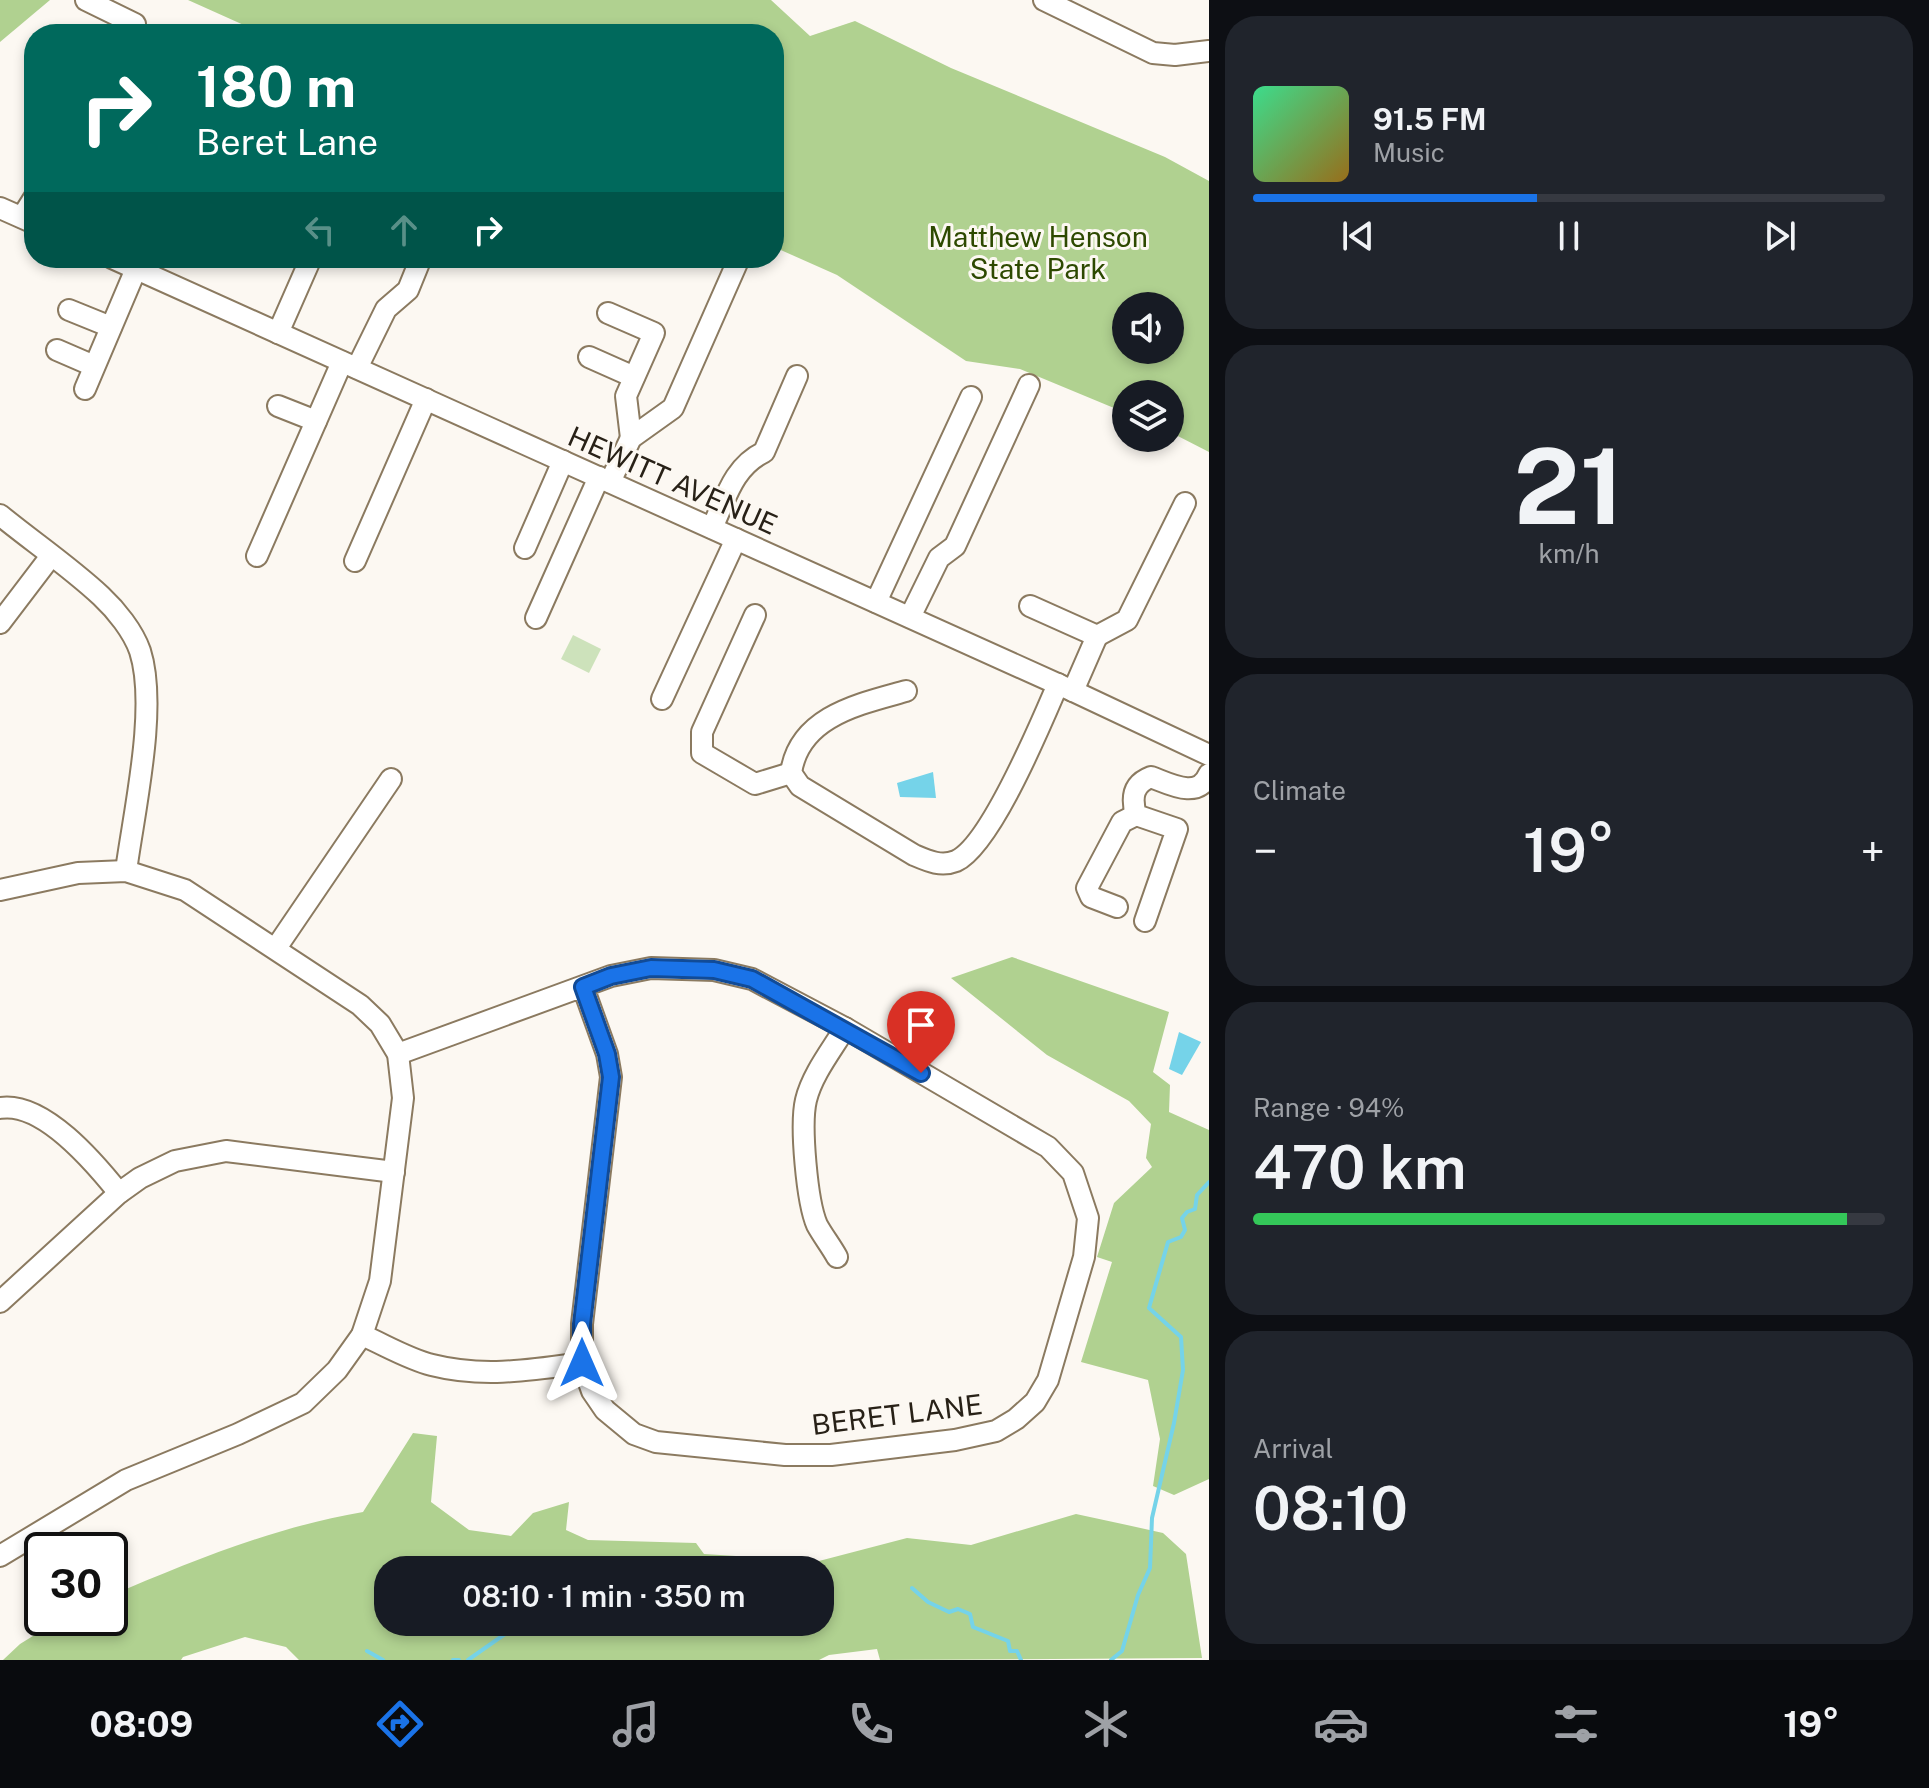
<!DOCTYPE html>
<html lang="en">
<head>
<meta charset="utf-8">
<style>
  :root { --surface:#171b24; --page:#20242c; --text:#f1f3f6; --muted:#9ea1a6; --line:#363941; --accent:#1a73e8 }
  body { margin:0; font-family:"Public Sans",sans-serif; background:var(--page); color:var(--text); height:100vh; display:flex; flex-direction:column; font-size:30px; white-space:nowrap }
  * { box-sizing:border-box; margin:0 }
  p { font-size:26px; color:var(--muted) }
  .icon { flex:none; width:44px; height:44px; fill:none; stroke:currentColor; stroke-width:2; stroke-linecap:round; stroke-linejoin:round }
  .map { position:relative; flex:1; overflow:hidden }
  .details { display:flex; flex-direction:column; gap:16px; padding:16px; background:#0d0f14; width:720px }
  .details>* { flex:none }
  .guide { position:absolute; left:24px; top:24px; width:760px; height:244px; border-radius:32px; box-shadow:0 4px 12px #0003; background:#00695c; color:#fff; overflow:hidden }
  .fabs { position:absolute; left:1112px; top:292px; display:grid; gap:16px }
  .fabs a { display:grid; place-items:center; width:72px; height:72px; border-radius:50%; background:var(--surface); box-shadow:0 4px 12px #0003; font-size:40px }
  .speed { position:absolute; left:24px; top:1532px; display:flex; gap:16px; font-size:40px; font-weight:700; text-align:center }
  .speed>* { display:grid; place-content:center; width:104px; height:104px; border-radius:50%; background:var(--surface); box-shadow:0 4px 12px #0003; line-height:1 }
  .speed .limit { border:4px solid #111; border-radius:12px; background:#fff; color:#111 }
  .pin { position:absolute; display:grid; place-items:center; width:68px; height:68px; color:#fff; margin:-82px -34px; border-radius:50% 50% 50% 0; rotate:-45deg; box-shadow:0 0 8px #0007 }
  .pin .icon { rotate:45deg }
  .me { position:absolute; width:88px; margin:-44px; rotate:0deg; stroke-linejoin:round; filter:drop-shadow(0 0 6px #0008) }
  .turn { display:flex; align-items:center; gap:28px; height:168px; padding:0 40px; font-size:36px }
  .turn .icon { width:104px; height:104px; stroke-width:2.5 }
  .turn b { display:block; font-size:56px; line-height:68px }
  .lanes { display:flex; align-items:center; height:76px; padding:0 40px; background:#0003; justify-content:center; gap:40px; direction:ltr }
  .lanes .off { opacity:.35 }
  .big { font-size:60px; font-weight:600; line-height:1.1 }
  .details .card { flex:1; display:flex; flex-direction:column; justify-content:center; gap:12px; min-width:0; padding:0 28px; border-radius:32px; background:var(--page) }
  .details .dial { align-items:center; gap:0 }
  .dial b { font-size:104px; line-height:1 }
  .song { display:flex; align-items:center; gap:24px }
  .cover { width:96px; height:96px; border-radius:12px; background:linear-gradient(135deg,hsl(150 70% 55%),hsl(40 70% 35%)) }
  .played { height:8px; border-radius:4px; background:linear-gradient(90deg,var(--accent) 45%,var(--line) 45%) }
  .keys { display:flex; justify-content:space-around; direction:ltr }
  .heat { display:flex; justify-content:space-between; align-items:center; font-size:44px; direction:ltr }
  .charge { height:12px; border-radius:6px; background:linear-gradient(90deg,#34c759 94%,var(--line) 0) }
  .trip { position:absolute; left:374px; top:1556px; width:460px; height:80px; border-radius:32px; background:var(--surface); box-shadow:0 4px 12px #0003; font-weight:600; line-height:80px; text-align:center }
  .dock { display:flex; height:128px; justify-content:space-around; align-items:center; background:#090b0e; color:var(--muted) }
  .dock .icon { width:56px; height:56px }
  .dock .active { color:var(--accent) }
  .dock b { font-size:36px; color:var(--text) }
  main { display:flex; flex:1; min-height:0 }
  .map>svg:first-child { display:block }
  .green { fill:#cde2bb }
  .forest { fill:#b0d190; fill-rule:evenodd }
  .water { fill:#75d3e9 }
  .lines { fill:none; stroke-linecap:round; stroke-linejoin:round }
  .stream { stroke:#75d3e9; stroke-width:4 }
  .minor-casing { stroke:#8b7a60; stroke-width:24 }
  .minor { stroke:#fff; stroke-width:20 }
  .route-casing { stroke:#114b97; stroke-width:20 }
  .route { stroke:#1a73e8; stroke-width:14 }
  .labels { text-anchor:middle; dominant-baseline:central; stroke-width:6; stroke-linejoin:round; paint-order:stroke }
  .park-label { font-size:28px; fill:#2d4900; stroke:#fcf8f2 }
  .street-label { font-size:28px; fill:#282117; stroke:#fcf8f2 }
</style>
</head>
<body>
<main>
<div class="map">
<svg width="1209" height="1660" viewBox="0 0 1209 1660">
  <rect width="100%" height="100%" fill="#fcf8f2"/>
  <polygon class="green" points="573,635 601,649 589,673 561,659"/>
  <g class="forest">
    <polygon points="0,0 50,0 0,42"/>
    <path d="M 188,0 L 771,0 L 810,36 L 855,21 L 951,68 L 1165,157 L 1209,181 L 1209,452 L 1170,432 L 1170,394 L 1126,394 L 1126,413 L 1020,369 L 966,361 L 837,275 L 774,247 L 774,34 L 264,34 ZM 1126,306 L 1170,306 L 1170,350 L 1126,350 Z"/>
    <polygon points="1012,957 1169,1012 1153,1072 1170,1085 1169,1112 1209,1130 1209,1479 1174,1495 1153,1486 1160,1439 1148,1380 1081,1362 1112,1262 1097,1257 1114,1203 1152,1167 1146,1158 1151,1124 1129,1101 1047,1055 951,978"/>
    <path d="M 413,1433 L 437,1436 L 431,1502 L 469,1530 L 511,1536 L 533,1513 L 569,1502 L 566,1530 L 588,1540 L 696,1543 L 704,1554 L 819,1561 L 907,1538 L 971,1545 L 1076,1514 L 1127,1525 L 1163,1533 L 1186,1554 L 1202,1658 L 880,1660 L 877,1649 L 829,1655 L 819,1660 L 299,1660 L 286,1647 L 245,1637 L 183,1657 L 181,1660 L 3,1660 L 20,1644 L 62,1618 L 110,1618 L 110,1596 C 192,1561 275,1527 363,1512 ZM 820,1570 L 820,1622 L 388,1622 L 388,1570 Z"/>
  </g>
  <g class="water">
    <polygon points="933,772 936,798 900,797 897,783"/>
    <polygon points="1179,1032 1201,1042 1182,1075 1169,1069"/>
  </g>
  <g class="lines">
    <g class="stream">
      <polyline points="820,1578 825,1575"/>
      <polyline points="912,1588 928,1602 949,1612 958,1609 970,1614 973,1627 1008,1641 1010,1651 1017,1651 1021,1660"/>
      <polyline points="367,1651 383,1660"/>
      <polyline points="453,1660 459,1660"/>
      <polyline points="468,1660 515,1627 708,1622"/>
      <polyline points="1111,1660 1122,1651 1138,1595 1150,1568 1152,1518 1174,1423 1183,1370 1181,1337 1149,1308 1168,1242 1181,1237 1185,1230 1182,1218 1187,1212 1195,1209 1197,1195 1209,1182"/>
    </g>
    <defs>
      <g id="minor">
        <polyline points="86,0 135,24 130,34"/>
        <polyline points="1044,0 1153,53 1175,55 1209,51"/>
        <polyline points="0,208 34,223"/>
        <polyline points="22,217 34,198"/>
        <polyline points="112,258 1073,691 1209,755"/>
        <polyline points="69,310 111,327"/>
        <polyline points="608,313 654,333 626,396 631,438"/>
        <polyline points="278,333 311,258"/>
        <polyline points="57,350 94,366"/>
        <polyline points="589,357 634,377"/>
        <polyline points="357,368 386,309 408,290 421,258"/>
        <polyline points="85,389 136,269"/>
        <polyline points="278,406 316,421"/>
        <polyline points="610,482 631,438 673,408 737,263"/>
        <path d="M 0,515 C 33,542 70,567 101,596 C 116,610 133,631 140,651 C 158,707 134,811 126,871"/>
        <path d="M 712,528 C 726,498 733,467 764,452 L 797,376"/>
        <polyline points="525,548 563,461"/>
        <polyline points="257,556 342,362"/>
        <polyline points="355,561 426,399"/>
        <polyline points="876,602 971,397"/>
        <polyline points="1030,606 1097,636 1073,691"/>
        <polyline points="755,615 702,732 702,753 755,784 791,773"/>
        <polyline points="910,617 939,558 955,546 1029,385"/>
        <polyline points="536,618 599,477"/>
        <polyline points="0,623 51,556"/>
        <polyline points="1097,636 1127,620 1185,503"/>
        <path d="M 906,691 C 860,704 799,716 791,773 L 800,786 L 914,855 C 928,861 941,867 956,861 C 991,845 1042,721 1058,684"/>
        <polyline points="662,699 736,539"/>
        <polyline points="0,890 78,873 126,871 185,890 360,1005 380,1024 398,1054 403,1098 380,1281 362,1335 337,1370 303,1403 238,1434 126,1480 0,1556"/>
        <polyline points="1117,907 1091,897 1087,888 1122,822 1136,815"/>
        <path d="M 1145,921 L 1177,829 L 1136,815 C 1131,797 1133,784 1151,777 C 1170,784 1198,800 1209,774"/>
        <polyline points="276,948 391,779"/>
        <polyline points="398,1054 611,976 651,968 714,970 752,979 845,1028 1048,1147 1073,1173 1088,1218 1084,1257 1048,1380 1035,1402 1016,1419 996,1431 955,1440 831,1455 785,1455 656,1442 634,1434 605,1410 592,1391 582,1363 582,1324 611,1077 607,1054 583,987"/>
        <path d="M 0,1108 C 43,1101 95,1163 119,1193"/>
        <path d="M 837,1257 C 831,1246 823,1236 817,1225 C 807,1202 800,1125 806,1100 C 812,1075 831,1051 845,1028"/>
        <polyline points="0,1302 119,1193 140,1178 175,1161 226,1151 394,1172"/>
        <path d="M 362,1335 C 385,1345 408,1359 432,1365 C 483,1378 531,1370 582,1363"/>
      </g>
    </defs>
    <use href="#minor" class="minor-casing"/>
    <use href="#minor" class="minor"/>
  </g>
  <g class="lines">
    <defs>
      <polyline id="route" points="582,1363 582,1324 611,1077 607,1054 583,987 611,976 651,968 714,970 752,979 921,1073"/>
    </defs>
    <use href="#route" class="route-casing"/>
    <use href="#route" class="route"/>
  </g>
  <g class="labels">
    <g class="park-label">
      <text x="1038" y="236">Matthew Henson<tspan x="1038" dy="32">State Park</tspan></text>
    </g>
    <g class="street-label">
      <text transform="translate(673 480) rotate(24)">HEWITT AVENUE</text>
      <text transform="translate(897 1414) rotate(-7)">BERET LANE</text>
    </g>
  </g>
</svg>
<div class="fabs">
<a><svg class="icon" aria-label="sound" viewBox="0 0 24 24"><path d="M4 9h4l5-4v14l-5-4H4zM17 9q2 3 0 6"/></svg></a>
<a><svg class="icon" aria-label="layers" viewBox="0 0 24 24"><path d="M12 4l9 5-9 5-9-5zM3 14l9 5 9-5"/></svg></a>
</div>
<div class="speed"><div class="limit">30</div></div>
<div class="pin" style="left:921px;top:1073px;background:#d93025"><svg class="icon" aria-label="arrive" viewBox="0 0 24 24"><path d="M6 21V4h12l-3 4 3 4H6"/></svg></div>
<svg class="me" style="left:582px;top:1363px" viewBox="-20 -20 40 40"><path d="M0-17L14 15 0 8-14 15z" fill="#1a73e8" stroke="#fff" stroke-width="4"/></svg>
<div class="trip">08:10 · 1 min · 350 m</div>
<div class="guide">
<div class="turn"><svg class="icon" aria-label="right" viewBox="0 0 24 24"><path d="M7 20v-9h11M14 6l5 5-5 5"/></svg><div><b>180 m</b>Beret Lane</div></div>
<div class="lanes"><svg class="icon off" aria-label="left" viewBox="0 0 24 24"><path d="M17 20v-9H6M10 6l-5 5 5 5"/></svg><svg class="icon off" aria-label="ahead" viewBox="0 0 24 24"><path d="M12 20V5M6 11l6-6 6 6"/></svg><svg class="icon" aria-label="right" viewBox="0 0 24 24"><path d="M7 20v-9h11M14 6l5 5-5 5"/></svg></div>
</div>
</div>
<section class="details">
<div class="card">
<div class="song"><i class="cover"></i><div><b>91.5 FM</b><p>Music</p></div></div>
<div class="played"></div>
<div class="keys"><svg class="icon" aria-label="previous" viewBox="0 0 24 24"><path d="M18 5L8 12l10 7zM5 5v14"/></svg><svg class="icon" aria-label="pause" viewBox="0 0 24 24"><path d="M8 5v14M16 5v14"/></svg><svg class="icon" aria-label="next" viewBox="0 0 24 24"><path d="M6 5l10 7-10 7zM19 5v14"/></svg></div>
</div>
<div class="card dial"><b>21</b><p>km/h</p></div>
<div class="card"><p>Climate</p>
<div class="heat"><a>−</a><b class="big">19°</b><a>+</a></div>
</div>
<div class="card"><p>Range · 94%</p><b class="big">470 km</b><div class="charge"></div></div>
<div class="card"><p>Arrival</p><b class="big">08:10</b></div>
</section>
</main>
<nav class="dock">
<b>08:09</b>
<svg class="icon active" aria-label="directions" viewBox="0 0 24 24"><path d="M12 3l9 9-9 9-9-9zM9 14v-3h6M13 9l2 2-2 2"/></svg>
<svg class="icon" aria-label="music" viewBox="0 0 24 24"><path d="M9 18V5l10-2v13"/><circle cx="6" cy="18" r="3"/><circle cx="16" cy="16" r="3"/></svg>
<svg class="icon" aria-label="phone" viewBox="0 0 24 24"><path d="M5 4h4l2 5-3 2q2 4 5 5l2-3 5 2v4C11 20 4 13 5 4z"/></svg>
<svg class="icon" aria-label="climate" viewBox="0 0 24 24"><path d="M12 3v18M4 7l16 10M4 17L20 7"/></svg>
<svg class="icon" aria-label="car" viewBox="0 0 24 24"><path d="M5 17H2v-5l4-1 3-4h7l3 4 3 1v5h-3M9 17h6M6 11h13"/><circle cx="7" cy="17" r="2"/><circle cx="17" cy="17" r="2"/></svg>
<svg class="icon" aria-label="filters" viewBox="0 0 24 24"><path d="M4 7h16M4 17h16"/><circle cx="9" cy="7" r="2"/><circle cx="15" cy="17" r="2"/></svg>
<b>19°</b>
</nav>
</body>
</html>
